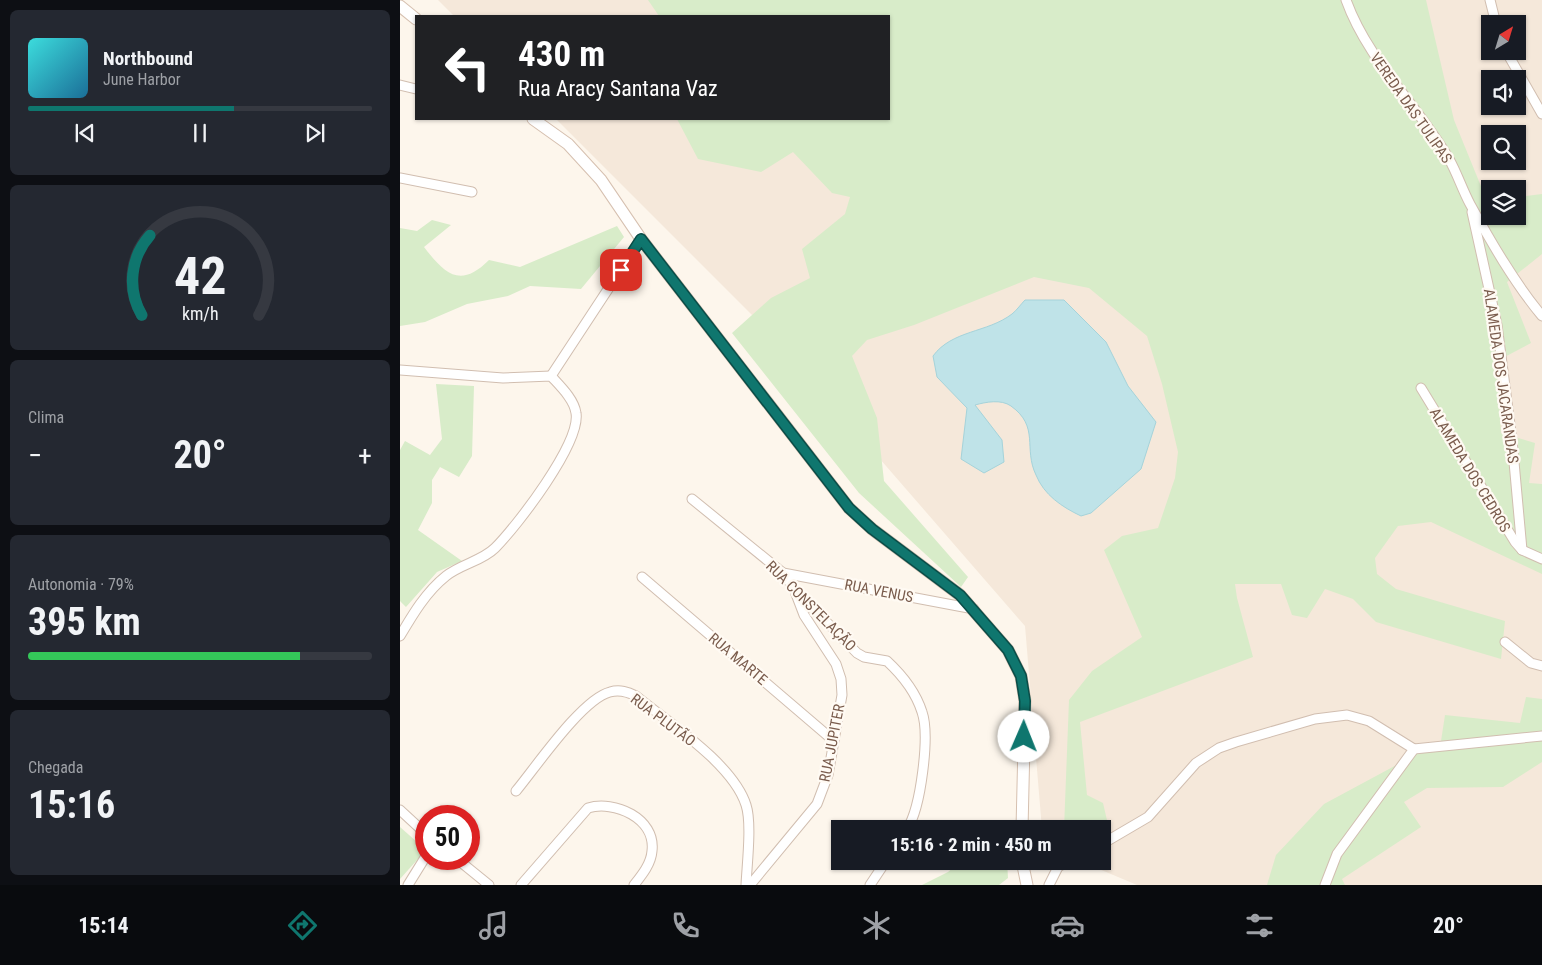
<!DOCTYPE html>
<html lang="pt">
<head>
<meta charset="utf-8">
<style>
  :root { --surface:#171b24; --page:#242831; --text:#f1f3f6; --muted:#9ea1a6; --line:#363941; --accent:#0f766e }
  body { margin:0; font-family:"Roboto Condensed",sans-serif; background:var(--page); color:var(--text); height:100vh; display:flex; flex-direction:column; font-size:19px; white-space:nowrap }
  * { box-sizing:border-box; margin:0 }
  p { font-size:16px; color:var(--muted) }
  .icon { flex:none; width:28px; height:28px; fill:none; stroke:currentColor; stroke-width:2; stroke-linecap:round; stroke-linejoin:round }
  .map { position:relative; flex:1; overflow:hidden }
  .details { display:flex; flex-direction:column; gap:10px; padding:10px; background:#0d0f14; width:400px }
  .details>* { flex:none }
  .hud { position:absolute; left:15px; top:15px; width:475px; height:105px; border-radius:0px; box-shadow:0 1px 4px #0004; background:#202124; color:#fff; overflow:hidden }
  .needle { width:32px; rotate:38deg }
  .buttons { position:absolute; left:1081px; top:15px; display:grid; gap:10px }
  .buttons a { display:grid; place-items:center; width:45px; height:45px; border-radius:0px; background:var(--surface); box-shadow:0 1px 4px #0004; font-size:25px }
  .speed { position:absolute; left:15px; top:805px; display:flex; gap:10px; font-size:25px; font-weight:700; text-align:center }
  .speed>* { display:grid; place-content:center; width:65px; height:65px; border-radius:50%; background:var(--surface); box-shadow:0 1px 4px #0004; line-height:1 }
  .speed .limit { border:8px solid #d22; background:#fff; color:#111 }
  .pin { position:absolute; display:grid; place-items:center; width:42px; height:42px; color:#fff; margin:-21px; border-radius:10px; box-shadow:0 2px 8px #0006 }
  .me { position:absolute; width:55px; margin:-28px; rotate:1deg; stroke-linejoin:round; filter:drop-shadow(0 0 4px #0008) }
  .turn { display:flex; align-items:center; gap:18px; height:105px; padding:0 20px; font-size:22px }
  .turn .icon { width:65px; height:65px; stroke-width:2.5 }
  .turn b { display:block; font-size:35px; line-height:42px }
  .big { font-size:38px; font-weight:700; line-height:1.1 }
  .details .tile { flex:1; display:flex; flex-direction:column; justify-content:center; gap:8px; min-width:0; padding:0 18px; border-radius:8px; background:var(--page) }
  .details .dial { align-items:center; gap:0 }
  .dial svg { height:130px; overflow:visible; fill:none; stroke:var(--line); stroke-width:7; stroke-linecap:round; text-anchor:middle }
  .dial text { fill:var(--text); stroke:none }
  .song { display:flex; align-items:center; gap:15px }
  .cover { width:60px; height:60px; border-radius:8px; background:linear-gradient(135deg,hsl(180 70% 55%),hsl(200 70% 35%)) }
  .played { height:5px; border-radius:2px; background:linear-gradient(90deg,var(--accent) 60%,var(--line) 60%) }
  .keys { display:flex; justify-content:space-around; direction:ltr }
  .heat { display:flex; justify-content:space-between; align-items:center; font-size:28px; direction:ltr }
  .charge { height:8px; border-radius:4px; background:linear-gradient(90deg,#34c759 79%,var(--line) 0) }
  .trip { position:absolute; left:431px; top:820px; width:280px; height:50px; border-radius:0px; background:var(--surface); box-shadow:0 1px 4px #0004; font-weight:700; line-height:50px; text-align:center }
  .tabs { display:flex; height:80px; justify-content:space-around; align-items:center; background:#090b0e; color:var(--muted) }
  .tabs .icon { width:35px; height:35px }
  .tabs .selected { color:var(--accent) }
  .tabs b { font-size:22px; color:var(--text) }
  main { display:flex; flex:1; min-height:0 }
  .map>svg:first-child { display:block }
  .residential { fill:#f5e8da; fill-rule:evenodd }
  .green { fill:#d8ecc9 }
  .water { fill:#bfe3e8; stroke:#a5d3da }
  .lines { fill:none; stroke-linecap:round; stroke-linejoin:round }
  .minor-casing { stroke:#d1beb0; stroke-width:11 }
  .secondary-casing { stroke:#d6c0b0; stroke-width:13 }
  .minor { stroke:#fff; stroke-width:9 }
  .secondary { stroke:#fff; stroke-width:11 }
  .route-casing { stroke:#0a4d48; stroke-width:12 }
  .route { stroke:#0f766e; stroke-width:9 }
  .labels { text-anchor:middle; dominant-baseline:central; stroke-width:4.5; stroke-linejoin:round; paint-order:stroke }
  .street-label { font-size:15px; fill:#7a5c4d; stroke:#fffaf3 }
</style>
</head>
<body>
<main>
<section class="details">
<div class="tile">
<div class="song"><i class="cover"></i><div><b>Northbound</b><p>June Harbor</p></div></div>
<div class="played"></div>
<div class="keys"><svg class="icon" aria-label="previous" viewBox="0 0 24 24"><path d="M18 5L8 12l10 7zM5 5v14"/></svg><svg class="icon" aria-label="pause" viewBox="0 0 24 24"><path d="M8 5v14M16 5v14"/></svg><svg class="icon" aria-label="next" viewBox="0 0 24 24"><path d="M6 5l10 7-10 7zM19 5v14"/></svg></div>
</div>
<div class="tile dial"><svg viewBox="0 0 100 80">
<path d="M14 69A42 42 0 1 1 86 69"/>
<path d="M14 69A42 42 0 0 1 19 20" stroke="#0f766e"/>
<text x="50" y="56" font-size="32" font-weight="700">42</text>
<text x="50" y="72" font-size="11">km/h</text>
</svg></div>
<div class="tile"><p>Clima</p>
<div class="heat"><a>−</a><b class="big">20°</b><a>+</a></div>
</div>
<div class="tile"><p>Autonomia · 79%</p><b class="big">395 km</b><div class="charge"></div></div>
<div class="tile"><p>Chegada</p><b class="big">15:16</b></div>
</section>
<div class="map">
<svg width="1142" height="885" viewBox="0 0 1142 885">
  <rect width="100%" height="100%" fill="#fdf6ec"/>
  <path class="residential" d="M 38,0 L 1142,0 L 1142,885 L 737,885 L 680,861 L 702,861 L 702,829 L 642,829 L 625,626 L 374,337 L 156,119 L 489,119 L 489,16 L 54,16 ZM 1090,24 L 1118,24 L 1118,51 L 1090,51 ZM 1090,79 L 1118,79 L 1118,106 L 1090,106 ZM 1090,134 L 1118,134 L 1118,161 L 1090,161 ZM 1090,189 L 1118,189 L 1118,216 L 1090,216 Z"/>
  <g class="green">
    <polygon points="248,0 1026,0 1054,120 1087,201 1090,201 1090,216 1118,216 1118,197 1142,194 1142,254 1107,282 1131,343 1097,361 1101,433 1135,443 1129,483 1142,484 1142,574 1031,522 998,526 975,558 977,574 996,589 1105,621 1101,659 976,622 953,599 925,589 907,618 892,615 881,584 835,584 837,598 853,657 680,722 687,795 703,803 710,833 703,835 702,829 664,829 669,700 692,671 742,637 704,550 722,536 758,528 775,478 778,452 762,384 747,336 689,288 634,277 514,325 467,340 452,356 477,418 484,481 568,577 561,587 459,493 332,333 371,298 410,278 402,249 445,214 450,197 432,193 393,152 361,172 298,159 277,119 489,119 489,16 259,16"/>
    <path d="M 32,220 L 51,225 L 24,247 C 45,274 60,289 89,260 L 120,267 L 217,226 L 224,237 L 181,289 L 130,286 L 108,296 L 67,304 L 25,322 L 0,326 L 0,228 L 17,231 Z"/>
    <polygon points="36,384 74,386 72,456 59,477 40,467 32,480 32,503 18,530 62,561 37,572 6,607 0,601 0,450 5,441 30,455 42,439"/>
    <polygon points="1126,697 1142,699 1142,762 1103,787 1027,788 1004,802 1021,827 942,879 945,885 867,885 876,855 924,804 1041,741 1045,715 1120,723"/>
    <polygon points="0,827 26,850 0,879"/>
    <polygon points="561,861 607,861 608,878 599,885 522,885 548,872"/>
  </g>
  <path class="water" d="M 625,300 L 664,300 L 706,342 L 728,386 L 756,422 L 741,469 L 691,513 L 681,516 C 662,507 644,495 636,475 C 623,448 640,427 611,406 C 601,399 586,402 575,405 L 602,440 L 604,462 L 584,473 L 561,459 L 567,408 L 537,377 L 533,356 C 552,330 587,333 612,314 C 617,310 621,304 625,300 Z"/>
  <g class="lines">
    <defs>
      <g id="minor">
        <path d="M 946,0 C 968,61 1017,104 1049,159 C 1057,173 1062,189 1070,204 C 1091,242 1114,282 1142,316"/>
        <polyline points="1090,0 1096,24"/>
        <polyline points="1106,51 1142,114"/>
        <polyline points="0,85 16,89"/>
        <polyline points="0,178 72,192"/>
        <polyline points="1072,212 1097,325 1112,440 1122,550"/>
        <path d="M 0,370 L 103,378 L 151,376 C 160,386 174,399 176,413 C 181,443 117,526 95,548 C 82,561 61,564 46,576 C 26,592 13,614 0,636"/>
        <polyline points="151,376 241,239"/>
        <polyline points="1021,388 1115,542 1122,550 1142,559"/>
        <path d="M 292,499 L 383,573 L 394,589 L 457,653 L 464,657 L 487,661 C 501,674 516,693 522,712 C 530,735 521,808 507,829"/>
        <polyline points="383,573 574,609"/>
        <polyline points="242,577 434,741"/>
        <polyline points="1105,642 1131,663 1142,666"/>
        <polyline points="1014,749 1142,736"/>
        <path d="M 116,791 C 136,767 182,699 210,692 C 220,689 228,692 236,696 C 269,723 333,764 346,805 C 352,823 347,864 346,885"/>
        <polyline points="0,810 26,834"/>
        <polyline points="702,844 748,817 796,763 819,748 836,742 915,719 947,715 969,721 1014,749 937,854 925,885"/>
        <polyline points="57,859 89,885"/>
        <polyline points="643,861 658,867"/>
        <polyline points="8,885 26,856"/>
        <path d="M 121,885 L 188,808 C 214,800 256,818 252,851 C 251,864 242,875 234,885"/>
        <polyline points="350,885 417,804 428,775 442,695 441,679 436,664 404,615 396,594"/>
        <polyline points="470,885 486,861"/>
        <polyline points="649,885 658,867 669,861"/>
      </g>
      <g id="secondary">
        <polyline points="0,6 16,19"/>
        <polyline points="133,119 168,144 201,180 241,239 449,508 472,529 560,595 608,650 621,676 625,701 622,829"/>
        <polyline points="622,861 627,885"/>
      </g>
    </defs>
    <use href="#minor" class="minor-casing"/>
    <use href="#secondary" class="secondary-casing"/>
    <use href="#minor" class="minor"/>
    <use href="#secondary" class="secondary"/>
  </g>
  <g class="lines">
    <defs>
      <polyline id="route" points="221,270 241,239 449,508 472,529 560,595 608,650 621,676 625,701 624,737"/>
    </defs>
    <use href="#route" class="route-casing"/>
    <use href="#route" class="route"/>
  </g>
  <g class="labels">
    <g class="street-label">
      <text transform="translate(1011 108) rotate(55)">VEREDA DAS TULIPAS</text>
      <text transform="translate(1101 376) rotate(82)">ALAMEDA DOS JACARANDAS</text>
      <text transform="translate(1070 470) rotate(59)">ALAMEDA DOS CEDROS</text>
      <text transform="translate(479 591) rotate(11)">RUA VENUS</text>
      <text transform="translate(411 606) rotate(45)">RUA CONSTELAÇÃO</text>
      <text transform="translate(338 659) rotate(40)">RUA MARTE</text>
      <text transform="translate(263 720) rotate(37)">RUA PLUTÃO</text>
      <text transform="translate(432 743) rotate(-79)">RUA JUPITER</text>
    </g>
  </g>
</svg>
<div class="buttons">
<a><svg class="needle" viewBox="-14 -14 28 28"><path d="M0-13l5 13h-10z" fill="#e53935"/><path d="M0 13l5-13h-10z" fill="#9ea1a6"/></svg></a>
<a><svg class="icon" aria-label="sound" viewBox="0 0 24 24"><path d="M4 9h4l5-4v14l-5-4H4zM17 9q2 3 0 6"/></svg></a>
<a><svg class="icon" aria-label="search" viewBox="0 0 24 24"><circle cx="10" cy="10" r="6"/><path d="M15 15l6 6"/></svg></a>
<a><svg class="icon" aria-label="layers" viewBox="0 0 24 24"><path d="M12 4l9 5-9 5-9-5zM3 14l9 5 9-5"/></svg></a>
</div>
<div class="speed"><div class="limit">50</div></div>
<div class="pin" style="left:221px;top:270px;background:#d93025"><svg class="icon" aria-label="arrive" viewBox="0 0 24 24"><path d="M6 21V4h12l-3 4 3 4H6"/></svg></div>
<svg class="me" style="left:624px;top:737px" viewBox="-20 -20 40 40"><circle r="19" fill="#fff"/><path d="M0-13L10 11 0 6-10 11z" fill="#0f766e"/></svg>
<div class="trip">15:16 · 2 min · 450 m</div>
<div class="hud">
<div class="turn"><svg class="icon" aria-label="left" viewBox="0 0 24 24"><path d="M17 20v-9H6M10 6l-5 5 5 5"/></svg><div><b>430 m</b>Rua Aracy Santana Vaz</div></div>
</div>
</div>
</main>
<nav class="tabs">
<b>15:14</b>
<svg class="icon selected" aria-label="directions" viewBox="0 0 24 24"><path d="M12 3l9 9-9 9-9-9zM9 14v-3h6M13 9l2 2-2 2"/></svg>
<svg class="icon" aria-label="music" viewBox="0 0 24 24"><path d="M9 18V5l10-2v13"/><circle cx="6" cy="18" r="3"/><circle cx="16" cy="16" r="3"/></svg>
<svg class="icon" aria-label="phone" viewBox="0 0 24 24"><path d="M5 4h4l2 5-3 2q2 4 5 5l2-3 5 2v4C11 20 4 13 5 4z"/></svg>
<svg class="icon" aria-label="climate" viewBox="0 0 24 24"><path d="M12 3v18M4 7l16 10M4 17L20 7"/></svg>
<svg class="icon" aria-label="car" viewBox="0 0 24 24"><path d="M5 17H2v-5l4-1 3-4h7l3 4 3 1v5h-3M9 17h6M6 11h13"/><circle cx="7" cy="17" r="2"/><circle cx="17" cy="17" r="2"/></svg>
<svg class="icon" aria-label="filters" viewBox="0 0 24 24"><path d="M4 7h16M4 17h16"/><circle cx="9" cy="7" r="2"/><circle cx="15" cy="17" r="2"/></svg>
<b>20°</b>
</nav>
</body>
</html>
